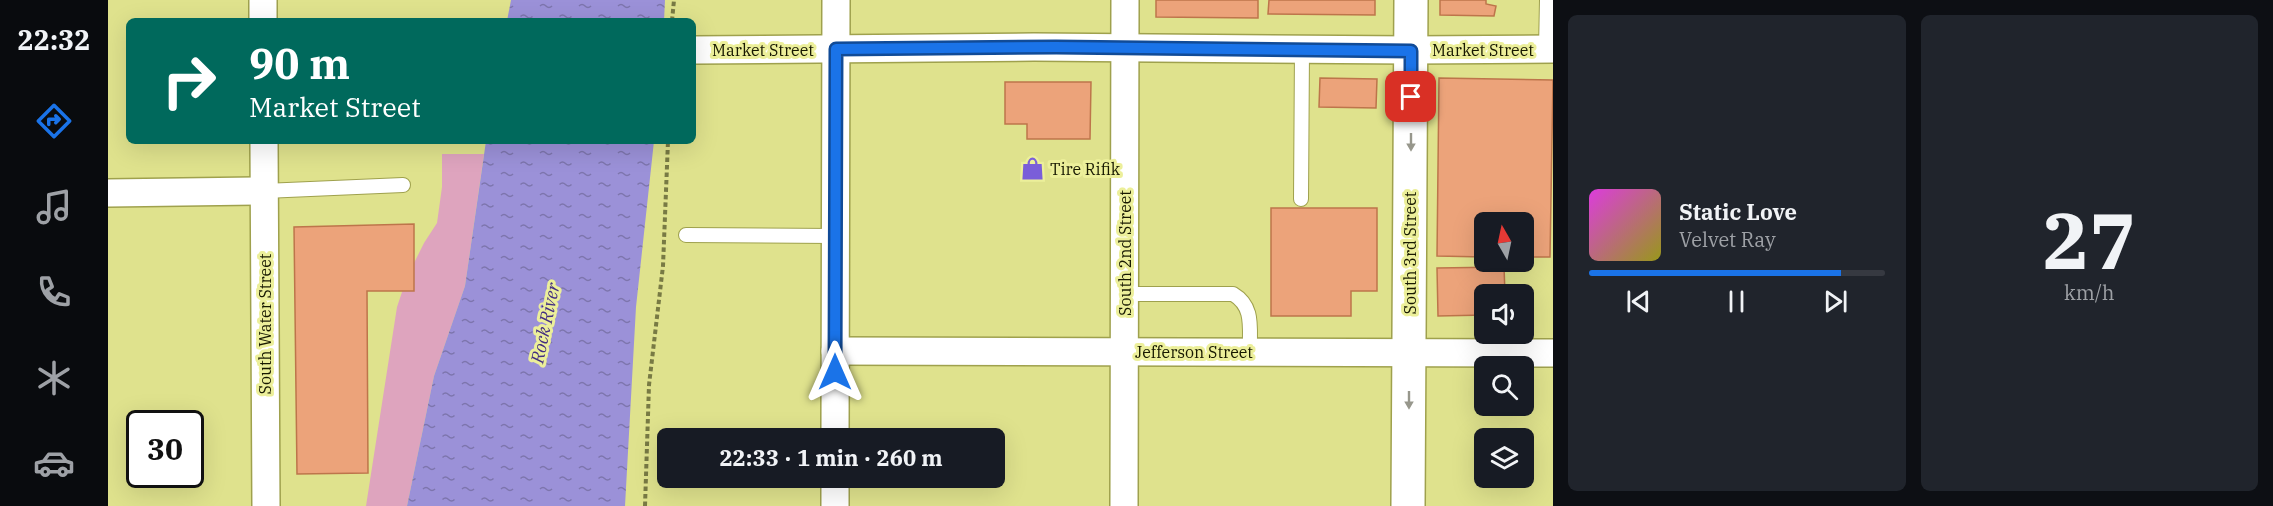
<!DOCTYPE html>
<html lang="en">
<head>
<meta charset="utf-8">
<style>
  :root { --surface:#171b24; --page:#20242c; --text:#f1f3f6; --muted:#9ea1a6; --line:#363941; --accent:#1a73e8 }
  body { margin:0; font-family:"IBM Plex Serif",serif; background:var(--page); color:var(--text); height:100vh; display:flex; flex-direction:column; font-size:22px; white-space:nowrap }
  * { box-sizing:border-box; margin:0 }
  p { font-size:20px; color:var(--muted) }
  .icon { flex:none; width:33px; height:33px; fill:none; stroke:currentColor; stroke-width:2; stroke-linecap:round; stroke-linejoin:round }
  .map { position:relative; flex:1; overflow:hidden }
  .panel { display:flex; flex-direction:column; gap:15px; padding:15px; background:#0d0f14; width:720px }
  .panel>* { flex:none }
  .top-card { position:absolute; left:18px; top:18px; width:570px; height:126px; border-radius:9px; box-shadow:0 6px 24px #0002; background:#00695c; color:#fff; overflow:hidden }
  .needle { width:39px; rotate:351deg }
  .tools { position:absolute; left:1366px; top:212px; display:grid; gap:12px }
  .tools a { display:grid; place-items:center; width:60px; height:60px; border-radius:9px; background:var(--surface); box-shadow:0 6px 24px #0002; font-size:30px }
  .speed { position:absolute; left:18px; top:410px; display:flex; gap:12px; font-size:30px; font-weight:700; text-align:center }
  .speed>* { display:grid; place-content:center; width:78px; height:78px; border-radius:50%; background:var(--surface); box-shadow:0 6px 24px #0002; line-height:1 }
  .speed .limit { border:3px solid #111; border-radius:9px; background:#fff; color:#111 }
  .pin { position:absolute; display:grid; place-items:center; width:51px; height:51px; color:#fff; margin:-26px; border-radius:12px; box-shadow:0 3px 9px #0006 }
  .me { position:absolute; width:66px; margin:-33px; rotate:0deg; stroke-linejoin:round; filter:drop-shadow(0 0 4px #0008) }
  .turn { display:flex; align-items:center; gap:21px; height:126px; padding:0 24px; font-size:27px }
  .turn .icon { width:78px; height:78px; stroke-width:2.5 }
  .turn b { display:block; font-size:42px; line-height:51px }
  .panel .widget { flex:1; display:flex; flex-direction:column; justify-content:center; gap:9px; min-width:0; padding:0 21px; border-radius:9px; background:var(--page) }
  .panel .dial { align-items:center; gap:0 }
  .dial b { font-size:78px; line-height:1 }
  .song { display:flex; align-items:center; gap:18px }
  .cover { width:72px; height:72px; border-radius:9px; background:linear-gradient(135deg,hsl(300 70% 55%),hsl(60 70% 35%)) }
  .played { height:6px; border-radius:3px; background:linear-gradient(90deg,var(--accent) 85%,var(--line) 85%) }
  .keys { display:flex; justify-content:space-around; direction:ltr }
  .panel .tiles { flex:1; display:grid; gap:15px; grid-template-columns:repeat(2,1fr) }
  .trip { position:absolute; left:549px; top:428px; width:348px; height:60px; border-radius:9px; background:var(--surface); box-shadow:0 6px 24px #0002; font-weight:700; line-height:60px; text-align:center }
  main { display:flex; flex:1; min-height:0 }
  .tabs { display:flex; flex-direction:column; width:108px; justify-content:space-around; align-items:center; background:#090b0e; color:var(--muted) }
  .tabs .icon { width:42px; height:42px }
  .tabs .current { color:var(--accent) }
  .tabs b { font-size:27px; color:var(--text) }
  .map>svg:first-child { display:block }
  .green { fill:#dea4be }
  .water { fill:url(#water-ripples) }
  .building { fill:#eca37a; stroke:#bd754b; stroke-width:1.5 }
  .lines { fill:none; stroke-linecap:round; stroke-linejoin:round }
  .service-casing { stroke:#9fa14d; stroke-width:16 }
  .minor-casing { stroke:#9fa14d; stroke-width:30 }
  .tertiary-casing { stroke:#9fa14d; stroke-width:36 }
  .path { stroke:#787a44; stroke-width:4; stroke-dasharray:4.5 3; stroke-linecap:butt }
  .service { stroke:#fff; stroke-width:14 }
  .minor { stroke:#fff; stroke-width:27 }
  .tertiary { stroke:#fff; stroke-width:33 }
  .oneway { fill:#97978c }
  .route-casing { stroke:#114b97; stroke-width:15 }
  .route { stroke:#1a73e8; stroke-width:10 }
  .labels { text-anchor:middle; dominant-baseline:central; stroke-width:6; stroke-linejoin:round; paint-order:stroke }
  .street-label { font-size:16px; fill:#171800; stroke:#ecef9a }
  .poi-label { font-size:16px; fill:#171800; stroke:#ecef9a; text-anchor:start }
  .water-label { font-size:18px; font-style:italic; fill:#442f82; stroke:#ecef9a }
</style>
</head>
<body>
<main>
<nav class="tabs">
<b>22:32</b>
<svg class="icon current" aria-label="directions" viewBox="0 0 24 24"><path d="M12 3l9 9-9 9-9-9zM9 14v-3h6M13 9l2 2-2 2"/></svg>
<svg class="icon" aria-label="music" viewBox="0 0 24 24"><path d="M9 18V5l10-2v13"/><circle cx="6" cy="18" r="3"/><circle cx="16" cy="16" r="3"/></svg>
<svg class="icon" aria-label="phone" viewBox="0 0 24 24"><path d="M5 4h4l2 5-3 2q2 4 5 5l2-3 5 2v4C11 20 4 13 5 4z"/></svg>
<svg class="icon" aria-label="climate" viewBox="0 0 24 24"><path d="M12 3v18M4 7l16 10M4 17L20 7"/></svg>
<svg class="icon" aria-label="car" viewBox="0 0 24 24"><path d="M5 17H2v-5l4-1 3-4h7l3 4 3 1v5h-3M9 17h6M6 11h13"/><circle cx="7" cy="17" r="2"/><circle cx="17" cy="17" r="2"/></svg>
</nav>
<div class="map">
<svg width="1445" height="506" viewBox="0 0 1445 506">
  <defs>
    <pattern id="water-ripples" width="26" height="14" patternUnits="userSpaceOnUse" patternTransform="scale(1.5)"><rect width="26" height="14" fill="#9b91d8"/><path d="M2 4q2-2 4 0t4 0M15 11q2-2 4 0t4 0" fill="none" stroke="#7d75ad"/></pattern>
  </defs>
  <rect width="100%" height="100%" fill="#dfe28d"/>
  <polygon class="green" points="334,154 376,154 357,286 326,376 299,506 258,506 289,307 299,277 316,243 329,223 334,187"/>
  <g class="water">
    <polygon points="403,0 557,0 556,21 399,21"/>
    <polygon points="378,141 546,141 528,307 517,506 299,506 326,376 357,286"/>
  </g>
  <g class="building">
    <polygon points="1048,0 1150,0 1150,18 1048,17"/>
    <polygon points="1161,0 1267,0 1267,15 1160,14"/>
    <polygon points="1332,0 1378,0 1378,4 1388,6 1386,16 1332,15"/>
    <polygon points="1212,78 1269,79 1268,108 1211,107"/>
    <polygon points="1331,78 1445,80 1442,257 1416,257 1416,222 1377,222 1377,257 1329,256"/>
    <polygon points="897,82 983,82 982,139 919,139 919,124 897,124"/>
    <polygon points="1163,208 1269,208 1269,291 1243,291 1243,316 1163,316"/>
    <polygon points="306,224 306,291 259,291 260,473 189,474 186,227"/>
    <polygon points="1396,267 1397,294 1377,294 1377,315 1330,316 1329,268"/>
  </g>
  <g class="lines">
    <defs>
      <g id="service">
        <polyline points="1438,49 1439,0"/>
        <polyline points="156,191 295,185"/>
        <polyline points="1193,199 1194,49"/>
        <polyline points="578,235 727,236"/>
        <path d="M 1017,294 L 1125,294 C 1147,307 1141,329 1142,352"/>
      </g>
      <g id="minor">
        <polyline points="155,0 155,21"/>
        <polyline points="586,50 926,47 1303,50 1445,49"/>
        <polyline points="156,141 158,506"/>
        <polyline points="0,193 156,191"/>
        <polyline points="727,351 1445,353"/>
        <polyline points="727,438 728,0"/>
        <polyline points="727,506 727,477"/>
        <polyline points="1016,506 1017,0"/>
      </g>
      <polyline id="tertiary" points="1300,506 1303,0"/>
    </defs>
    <use href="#service" class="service-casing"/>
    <use href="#minor" class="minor-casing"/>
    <use href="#tertiary" class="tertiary-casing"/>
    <g class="path">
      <polyline points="564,21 566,0"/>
      <polyline points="537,506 541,385 555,266 560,141"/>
    </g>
    <use href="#service" class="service"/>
    <use href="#minor" class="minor"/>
    <use href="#tertiary" class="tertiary"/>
  </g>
  <defs><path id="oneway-solid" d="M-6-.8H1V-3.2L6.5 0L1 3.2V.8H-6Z" transform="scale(1.5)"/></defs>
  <g class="oneway">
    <use href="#oneway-solid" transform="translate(1303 142) rotate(90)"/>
    <use href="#oneway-solid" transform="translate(1301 400) rotate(90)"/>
  </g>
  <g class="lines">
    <defs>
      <polyline id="route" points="727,372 728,49 948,47 1303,51 1303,97"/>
    </defs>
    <use href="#route" class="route-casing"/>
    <use href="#route" class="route"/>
  </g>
  <defs>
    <symbol id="shop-bare" viewBox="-9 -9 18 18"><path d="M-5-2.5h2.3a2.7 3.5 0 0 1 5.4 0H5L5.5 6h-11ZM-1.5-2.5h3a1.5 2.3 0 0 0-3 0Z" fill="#7a5ed9" stroke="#ecef9a" stroke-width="2.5" paint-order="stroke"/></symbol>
  </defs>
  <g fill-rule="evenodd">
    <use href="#shop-bare" x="908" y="152" width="33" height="33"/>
  </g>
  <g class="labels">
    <g class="street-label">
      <text x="655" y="50">Market Street</text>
      <text x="1375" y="50">Market Street</text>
      <text transform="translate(1017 253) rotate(-90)">South 2nd Street</text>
      <text transform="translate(1302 253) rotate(-90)">South 3rd Street</text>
      <text transform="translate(157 324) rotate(-90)">South Water Street</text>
      <text x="1086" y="352">Jefferson Street</text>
    </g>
    <g class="poi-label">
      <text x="942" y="169">Tire Rifik</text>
    </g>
    <g class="water-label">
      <text transform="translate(437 323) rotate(-78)">Rock River</text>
    </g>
  </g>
</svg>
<div class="tools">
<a><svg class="needle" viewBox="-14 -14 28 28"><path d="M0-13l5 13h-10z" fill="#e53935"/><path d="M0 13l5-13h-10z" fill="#9ea1a6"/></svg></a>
<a><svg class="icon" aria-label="sound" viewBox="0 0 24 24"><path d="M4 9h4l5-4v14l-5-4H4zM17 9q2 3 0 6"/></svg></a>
<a><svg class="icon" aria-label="search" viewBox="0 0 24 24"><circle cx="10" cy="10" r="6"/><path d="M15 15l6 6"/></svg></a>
<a><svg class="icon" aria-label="layers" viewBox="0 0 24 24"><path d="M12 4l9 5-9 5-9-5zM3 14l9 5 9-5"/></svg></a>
</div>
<div class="speed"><div class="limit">30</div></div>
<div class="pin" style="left:1303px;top:97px;background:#d93025"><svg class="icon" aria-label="arrive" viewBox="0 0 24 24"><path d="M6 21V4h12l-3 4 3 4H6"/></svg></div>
<svg class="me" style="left:727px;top:372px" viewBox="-20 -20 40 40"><path d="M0-17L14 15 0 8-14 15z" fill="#1a73e8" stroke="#fff" stroke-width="4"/></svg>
<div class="trip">22:33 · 1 min · 260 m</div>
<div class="top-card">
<div class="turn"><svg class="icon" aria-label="right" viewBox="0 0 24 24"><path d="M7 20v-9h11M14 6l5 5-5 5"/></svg><div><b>90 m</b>Market Street</div></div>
</div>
</div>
<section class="panel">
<div class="tiles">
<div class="widget">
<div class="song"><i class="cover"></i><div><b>Static Love</b><p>Velvet Ray</p></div></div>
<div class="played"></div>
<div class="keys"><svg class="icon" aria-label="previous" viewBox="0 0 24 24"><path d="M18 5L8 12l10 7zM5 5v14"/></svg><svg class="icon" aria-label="pause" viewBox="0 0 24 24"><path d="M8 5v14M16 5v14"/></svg><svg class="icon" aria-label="next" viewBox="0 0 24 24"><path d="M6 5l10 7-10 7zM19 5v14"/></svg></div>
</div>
<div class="widget dial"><b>27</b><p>km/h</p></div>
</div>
</section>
</main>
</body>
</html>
